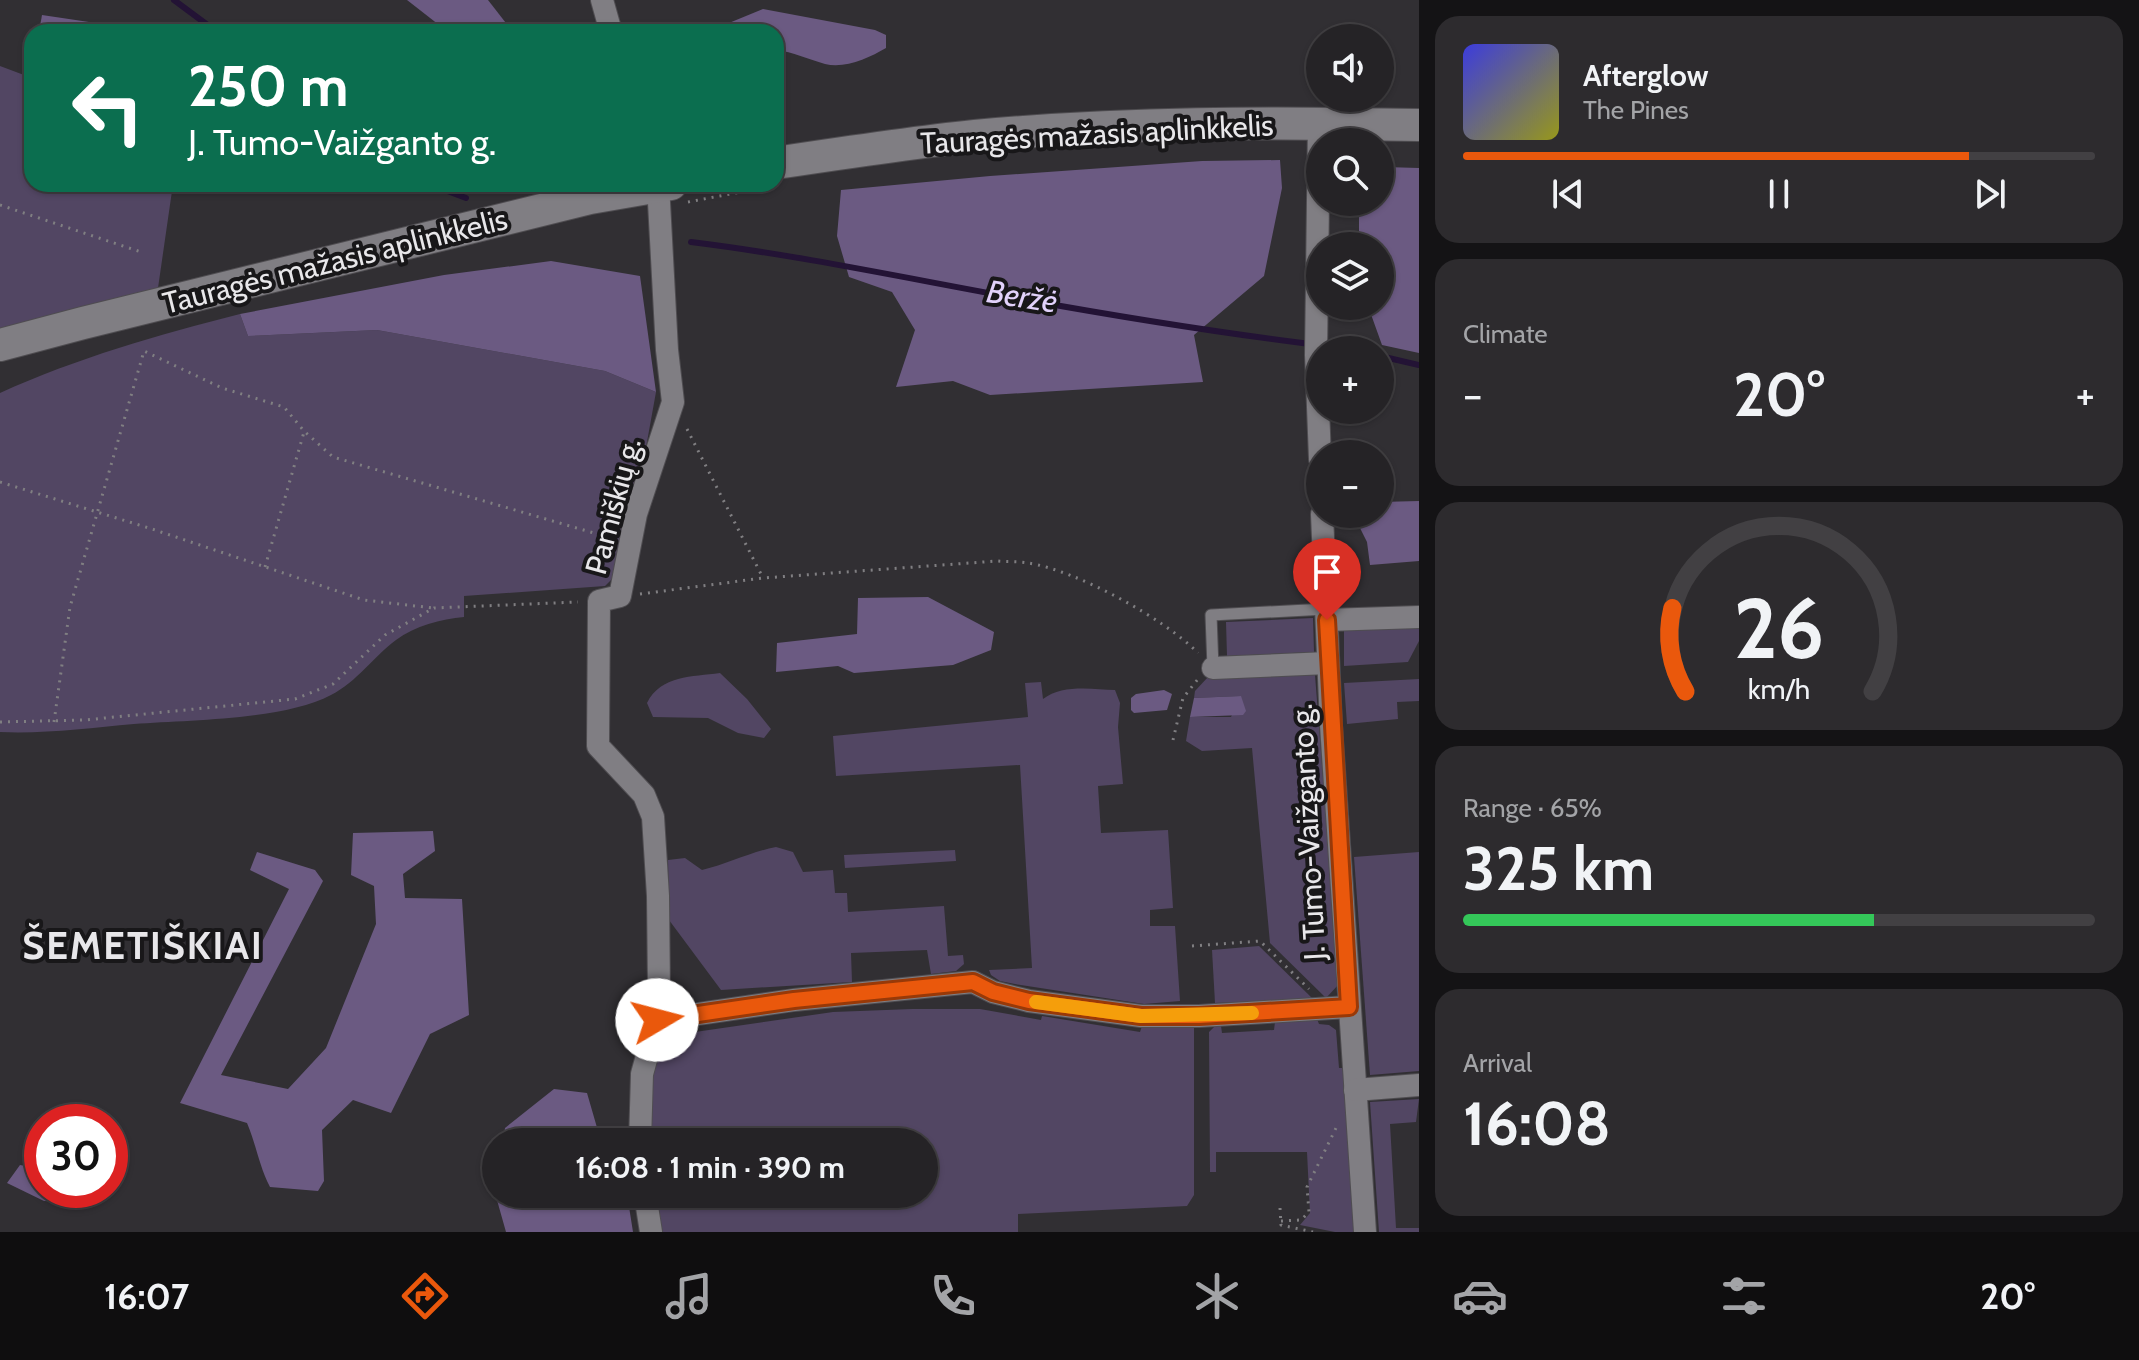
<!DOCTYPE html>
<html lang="en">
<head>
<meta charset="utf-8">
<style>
  :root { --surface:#252326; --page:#2d2b2e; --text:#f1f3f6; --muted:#a3a4a7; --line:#424043; --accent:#ea580c }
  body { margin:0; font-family:Cabin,sans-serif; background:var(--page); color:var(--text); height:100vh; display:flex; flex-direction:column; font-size:30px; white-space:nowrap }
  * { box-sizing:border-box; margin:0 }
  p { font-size:26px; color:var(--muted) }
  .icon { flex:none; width:44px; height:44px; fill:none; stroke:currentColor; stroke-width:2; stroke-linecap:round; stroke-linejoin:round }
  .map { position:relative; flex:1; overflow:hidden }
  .panel { display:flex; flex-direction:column; gap:16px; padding:16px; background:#141315; width:720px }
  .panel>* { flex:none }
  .guide { position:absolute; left:24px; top:24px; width:760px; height:168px; border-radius:24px; box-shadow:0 2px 6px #0004,0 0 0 2px var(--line); background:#0b6e4f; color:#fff; overflow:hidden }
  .controls { position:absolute; left:1306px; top:24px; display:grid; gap:16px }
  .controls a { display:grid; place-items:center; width:88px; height:88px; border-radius:50%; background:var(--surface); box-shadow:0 2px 6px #0004,0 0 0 2px var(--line); font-size:40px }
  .speed { position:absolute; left:24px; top:1104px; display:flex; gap:16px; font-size:40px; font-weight:700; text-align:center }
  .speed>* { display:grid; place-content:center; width:104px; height:104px; border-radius:50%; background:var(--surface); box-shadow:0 2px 6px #0004,0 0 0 2px var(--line); line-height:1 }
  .speed .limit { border:12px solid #d22; background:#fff; color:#111 }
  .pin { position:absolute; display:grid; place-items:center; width:68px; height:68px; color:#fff; margin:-82px -34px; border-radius:50% 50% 50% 0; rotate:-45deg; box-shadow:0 0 8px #0007 }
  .pin .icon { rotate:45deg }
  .me { position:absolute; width:88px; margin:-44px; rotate:82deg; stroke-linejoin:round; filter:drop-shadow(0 0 6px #0008) }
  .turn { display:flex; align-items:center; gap:28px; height:168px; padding:0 32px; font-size:36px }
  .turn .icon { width:104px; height:104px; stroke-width:2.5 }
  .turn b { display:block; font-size:56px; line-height:68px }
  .big { font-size:60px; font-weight:700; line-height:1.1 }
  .panel .widget { flex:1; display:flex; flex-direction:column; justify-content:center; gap:12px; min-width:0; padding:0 28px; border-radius:24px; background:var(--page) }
  .panel .dial { align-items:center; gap:0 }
  .dial svg { height:208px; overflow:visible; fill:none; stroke:var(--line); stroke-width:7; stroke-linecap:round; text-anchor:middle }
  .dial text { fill:var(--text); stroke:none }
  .song { display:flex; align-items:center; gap:24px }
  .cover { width:96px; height:96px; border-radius:12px; background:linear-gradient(135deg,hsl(240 70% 55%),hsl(60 70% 35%)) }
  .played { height:8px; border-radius:4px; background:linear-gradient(90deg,var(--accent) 80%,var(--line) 80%) }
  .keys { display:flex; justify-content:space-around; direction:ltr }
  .heat { display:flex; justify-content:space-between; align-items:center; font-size:44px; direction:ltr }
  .charge { height:12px; border-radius:6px; background:linear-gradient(90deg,#34c759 65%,var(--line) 0) }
  .trip { position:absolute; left:482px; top:1128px; width:456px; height:80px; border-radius:40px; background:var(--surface); box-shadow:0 2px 6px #0004,0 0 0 2px var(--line); font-weight:700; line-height:80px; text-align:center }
  .tab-bar { display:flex; height:128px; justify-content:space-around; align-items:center; background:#0f0e0f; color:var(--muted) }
  .tab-bar .icon { width:56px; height:56px }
  .tab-bar .current { color:var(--accent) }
  .tab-bar b { font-size:36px; color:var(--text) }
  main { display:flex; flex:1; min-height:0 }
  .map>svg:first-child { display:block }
  .green { fill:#524663 }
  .forest { fill:#6b5a82 }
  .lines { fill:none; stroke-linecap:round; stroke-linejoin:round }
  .stream { stroke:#231335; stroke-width:6 }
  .lane-casing { stroke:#4f4d51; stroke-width:13 }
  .street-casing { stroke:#4f4d51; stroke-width:24 }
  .secondary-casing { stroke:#4f4d51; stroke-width:34 }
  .path { stroke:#807f82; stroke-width:3; stroke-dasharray:2 6; stroke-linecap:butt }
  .lane { stroke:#807e83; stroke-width:11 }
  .street { stroke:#807e83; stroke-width:22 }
  .secondary { stroke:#807e83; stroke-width:32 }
  .route-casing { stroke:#983908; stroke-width:20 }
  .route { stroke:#ea580c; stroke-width:14 }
  .slow { stroke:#f59e0b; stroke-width:14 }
  .labels { text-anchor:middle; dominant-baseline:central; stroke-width:8; stroke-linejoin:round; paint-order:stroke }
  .street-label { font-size:30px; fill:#e8e7ea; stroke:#181719 }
  .water-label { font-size:32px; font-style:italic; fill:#e2d2fb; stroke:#181719 }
  .district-label { font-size:38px; font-weight:bold; letter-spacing:2px; fill:#e8e7ea; stroke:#181719 }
</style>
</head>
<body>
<main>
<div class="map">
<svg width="1419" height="1232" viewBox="0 0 1419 1232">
  <rect width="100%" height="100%" fill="#312f33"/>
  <g class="green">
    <polygon points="0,66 32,78 32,184 173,184 158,288 0,332"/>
    <path d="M 240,314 L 248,336 L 377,330 L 605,371 L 656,392 L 645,453 L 623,524 L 614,577 L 605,586 L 464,596 L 464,617 C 441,619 415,626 396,640 C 373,657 357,682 331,695 C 284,720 189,720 134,724 C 90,728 44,734 0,732 L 0,393 C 77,358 158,335 240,314 Z"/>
    <polygon points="1313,618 1314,652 1227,656 1226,622"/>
    <polygon points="1419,622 1419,641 1408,662 1344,666 1344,627"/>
    <path d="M 720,673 L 747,699 L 771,729 L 764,738 L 738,733 L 708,718 L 653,717 L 647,703 C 661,675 692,677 720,673 Z"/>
    <polygon points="1315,675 1339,984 1326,998 1270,943 1252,748 1202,751 1186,741 1190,717 1231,717 1241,696 1194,698 1195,691 1208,677"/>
    <polygon points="1419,679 1419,701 1397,702 1398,719 1347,724 1344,683"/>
    <path d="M 1041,682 L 1043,699 C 1062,684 1092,689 1115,690 L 1120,703 L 1118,727 L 1123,784 L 1098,786 L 1101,833 L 1168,830 L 1173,908 L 1150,910 L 1150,926 L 1175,926 L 1180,1001 L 1144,1004 L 1015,984 L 1000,981 L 991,975 L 989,970 L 1032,968 L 1020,765 L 836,776 L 833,736 L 1028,717 L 1025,683 Z"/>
    <path d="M 776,847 L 793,852 L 803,872 L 833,870 L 835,893 L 847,893 L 848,912 L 944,906 L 948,956 L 963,955 L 964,964 L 956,971 L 931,974 L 927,950 L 851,953 L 852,982 L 721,990 L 669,920 L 668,860 L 685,858 L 702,870 C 728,864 750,852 776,847 Z"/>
    <polygon points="955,850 956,861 845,868 844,855"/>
    <polygon points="1419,852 1419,1071 1370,1075 1354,857"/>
    <polygon points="1259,946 1313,999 1215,1003 1212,950"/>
    <polygon points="912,1009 980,1009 1041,1020 1042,1016 1140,1032 1143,1023 1194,1027 1194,1195 1187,1206 1018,1214 1018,1232 655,1232 649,1194 924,1194 924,1142 645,1142 655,1053 673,1040 695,1032 833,1012"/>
    <polygon points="1317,1019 1319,1024 1329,1025 1336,1030 1339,1068 1344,1068 1356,1232 1335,1232 1300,1225 1310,1213 1307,1152 1216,1152 1216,1172 1210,1172 1209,1032 1215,1026 1221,1026 1222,1033 1274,1030 1275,1022"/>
    <polygon points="1419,1099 1416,1122 1390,1124 1396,1228 1419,1228 1419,1232 1379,1232 1370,1102"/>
  </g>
  <g class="forest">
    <polygon points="407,0 488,0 513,32 448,32"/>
    <path d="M 763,9 L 875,30 L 886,35 L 886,48 C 869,58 845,69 825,64 C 808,59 793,52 776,50 L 776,32 L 707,32 Z"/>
    <polygon points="42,15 136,29 141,32 39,32"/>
    <polygon points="1280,160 1282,188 1264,276 1194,335 1203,382 990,395 953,381 896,387 915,330 892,292 849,277 837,236 841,190 990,176 1202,161"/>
    <polygon points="1385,167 1419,168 1419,353 1382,345 1368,306 1380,306 1380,246 1359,246 1359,202 1380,202 1380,169"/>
    <polygon points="551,261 640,276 656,392 605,371 377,330 248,336 240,314 444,275"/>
    <polygon points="1419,501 1419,561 1370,565 1367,542 1359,526 1360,514 1380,514 1380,502"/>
    <polygon points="928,597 994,632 991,650 953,665 854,673 838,666 776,672 777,643 857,634 858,598"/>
    <polygon points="1164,690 1172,694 1167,710 1134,713 1131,710 1131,698 1136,694"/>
    <polygon points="1241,696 1246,711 1243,715 1190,717 1194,698"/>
    <path d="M 433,831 L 435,851 L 403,874 L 405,898 L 462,899 L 469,1015 L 430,1034 L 391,1113 L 353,1100 L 322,1130 L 324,1181 L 318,1191 L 270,1187 C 259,1166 256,1144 247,1123 L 180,1103 L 289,889 L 250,870 L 257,852 L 315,870 L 323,881 L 221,1075 L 288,1089 L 326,1048 L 376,924 L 374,886 L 351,875 L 353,833 Z"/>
    <polygon points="554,1089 587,1093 598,1131 612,1142 503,1142 505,1128"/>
    <polygon points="20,1165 42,1169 42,1190 87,1191 76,1202 44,1201 7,1183"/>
    <polygon points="496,1189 496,1194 627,1194 633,1232 506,1232 495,1193"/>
  </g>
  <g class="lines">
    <g class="stream">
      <polyline points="174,0 217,32"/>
      <polyline points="429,184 466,198"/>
      <path d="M 691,242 C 804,256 915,280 1027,300 C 1121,317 1215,332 1310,344"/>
      <polyline points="1321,345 1353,350"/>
      <polyline points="1380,356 1419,365"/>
    </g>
    <defs>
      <polyline id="lane" points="1213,668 1211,615 1326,609"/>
      <g id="street">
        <polyline points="602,0 611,32"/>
        <polyline points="1319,123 1316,355 1320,459"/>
        <polyline points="1322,514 1331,725 1365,1232"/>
        <polyline points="1327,620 1419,617"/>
        <polyline points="1213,668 1328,663"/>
        <polyline points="657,1020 794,1000 973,982 993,992 1029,1001 1141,1016 1199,1016 1349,1007"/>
        <polyline points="1355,1090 1419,1085"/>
        <polyline points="640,1142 642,1074 657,1020 659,992 658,896 653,817 644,795 598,746 599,601 620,596 636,514 673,402 667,350 658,184"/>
        <polyline points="645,1194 651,1232"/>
      </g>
      <g id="secondary">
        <path d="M 776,163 C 842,153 908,143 975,136 C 1122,122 1271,122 1419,125"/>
        <polyline points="0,345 83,323 590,198 671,184"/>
      </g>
    </defs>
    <use href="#lane" class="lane-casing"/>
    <use href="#street" class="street-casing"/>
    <use href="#secondary" class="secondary-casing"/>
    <g class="path">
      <polyline points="688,202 767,187"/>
      <polyline points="0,205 144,253"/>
      <polyline points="687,429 763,578"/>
      <polyline points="0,482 152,529 364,600 433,608"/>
      <polyline points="265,567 304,432"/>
      <path d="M 640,594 L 763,578 L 997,561 C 1007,562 1018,561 1028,563 C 1076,570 1165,619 1198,653"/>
      <polyline points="0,722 85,720 295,699 333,684 385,635 434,608 578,602"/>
      <polyline points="54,722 70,607 144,351 222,388 284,407 304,431 333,457 611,538"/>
      <polyline points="1173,740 1183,698 1198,679"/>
      <polyline points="1192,946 1260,941 1309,989"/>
      <polyline points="1280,1208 1281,1225 1313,1232"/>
      <polyline points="1281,1221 1301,1220 1309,1212 1307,1187 1337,1126"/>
    </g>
    <use href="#lane" class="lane"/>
    <use href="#street" class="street"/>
    <use href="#secondary" class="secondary"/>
  </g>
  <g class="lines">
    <defs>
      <polyline id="route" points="657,1020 794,1000 973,982 993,992 1029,1001 1141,1016 1199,1016 1349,1007 1327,620"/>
    </defs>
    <use href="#route" class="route-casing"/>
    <use href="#route" class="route"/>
    <polyline class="slow" points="1036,1002 1141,1016 1252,1013"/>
  </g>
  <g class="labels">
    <g class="street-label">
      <text transform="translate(1097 134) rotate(-3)">Tauragės mažasis aplinkkelis</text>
      <text transform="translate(335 261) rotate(-14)">Tauragės mažasis aplinkkelis</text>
      <text transform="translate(613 506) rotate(-75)">Pamiškių g.</text>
      <text transform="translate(1308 832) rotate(-93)">J. Tumo-Vaižganto g.</text>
    </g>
    <g class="water-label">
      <text transform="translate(1022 296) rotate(9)">Beržė</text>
    </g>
    <g class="district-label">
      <text x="143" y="945">ŠEMETIŠKIAI</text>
    </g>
  </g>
</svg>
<div class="controls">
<a><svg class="icon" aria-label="sound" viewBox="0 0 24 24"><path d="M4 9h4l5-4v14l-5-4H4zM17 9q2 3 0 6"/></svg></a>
<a><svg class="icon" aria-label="search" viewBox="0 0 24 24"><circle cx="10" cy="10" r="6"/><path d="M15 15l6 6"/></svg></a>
<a><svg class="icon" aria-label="layers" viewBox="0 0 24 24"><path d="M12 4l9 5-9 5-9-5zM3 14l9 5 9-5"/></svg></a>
<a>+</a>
<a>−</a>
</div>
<div class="speed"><div class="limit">30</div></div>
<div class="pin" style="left:1327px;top:620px;background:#d93025"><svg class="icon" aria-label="arrive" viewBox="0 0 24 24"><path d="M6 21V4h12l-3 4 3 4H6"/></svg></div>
<svg class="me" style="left:657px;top:1020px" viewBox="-20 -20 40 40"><circle r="19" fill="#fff"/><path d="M0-13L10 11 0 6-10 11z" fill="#ea580c"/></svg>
<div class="trip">16:08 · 1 min · 390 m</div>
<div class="guide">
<div class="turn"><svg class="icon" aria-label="left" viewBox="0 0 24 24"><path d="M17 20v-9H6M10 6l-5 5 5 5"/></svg><div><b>250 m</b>J. Tumo-Vaižganto g.</div></div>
</div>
</div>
<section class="panel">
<div class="widget">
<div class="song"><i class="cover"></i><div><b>Afterglow</b><p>The Pines</p></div></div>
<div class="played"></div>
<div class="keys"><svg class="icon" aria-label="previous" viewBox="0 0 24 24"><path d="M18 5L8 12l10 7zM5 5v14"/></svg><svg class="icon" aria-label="pause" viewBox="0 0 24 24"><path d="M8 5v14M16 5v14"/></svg><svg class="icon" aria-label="next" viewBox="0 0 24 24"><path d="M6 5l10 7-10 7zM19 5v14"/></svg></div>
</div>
<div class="widget"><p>Climate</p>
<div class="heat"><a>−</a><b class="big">20°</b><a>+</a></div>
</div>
<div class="widget dial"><svg viewBox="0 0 100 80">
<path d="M14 69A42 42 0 1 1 86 69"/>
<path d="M14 69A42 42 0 0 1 9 37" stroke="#ea580c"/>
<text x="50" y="56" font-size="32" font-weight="700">26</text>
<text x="50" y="72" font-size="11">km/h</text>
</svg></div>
<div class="widget"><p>Range · 65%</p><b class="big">325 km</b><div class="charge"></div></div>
<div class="widget"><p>Arrival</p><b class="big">16:08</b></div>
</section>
</main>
<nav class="tab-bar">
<b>16:07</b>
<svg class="icon current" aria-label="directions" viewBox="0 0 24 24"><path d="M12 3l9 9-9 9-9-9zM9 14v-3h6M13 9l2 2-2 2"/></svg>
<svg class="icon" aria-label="music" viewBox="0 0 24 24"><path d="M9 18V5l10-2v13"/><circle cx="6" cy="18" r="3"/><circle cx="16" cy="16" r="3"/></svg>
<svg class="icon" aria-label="phone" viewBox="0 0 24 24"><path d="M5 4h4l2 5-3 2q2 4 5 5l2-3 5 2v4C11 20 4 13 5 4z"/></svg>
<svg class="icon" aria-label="climate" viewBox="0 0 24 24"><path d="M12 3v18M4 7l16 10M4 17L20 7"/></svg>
<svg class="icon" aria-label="car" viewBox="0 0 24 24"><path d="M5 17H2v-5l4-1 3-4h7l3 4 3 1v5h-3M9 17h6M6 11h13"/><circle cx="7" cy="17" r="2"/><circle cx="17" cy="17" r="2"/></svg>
<svg class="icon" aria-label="filters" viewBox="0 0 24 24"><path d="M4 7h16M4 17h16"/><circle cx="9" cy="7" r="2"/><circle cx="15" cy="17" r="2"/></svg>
<b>20°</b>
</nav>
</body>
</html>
